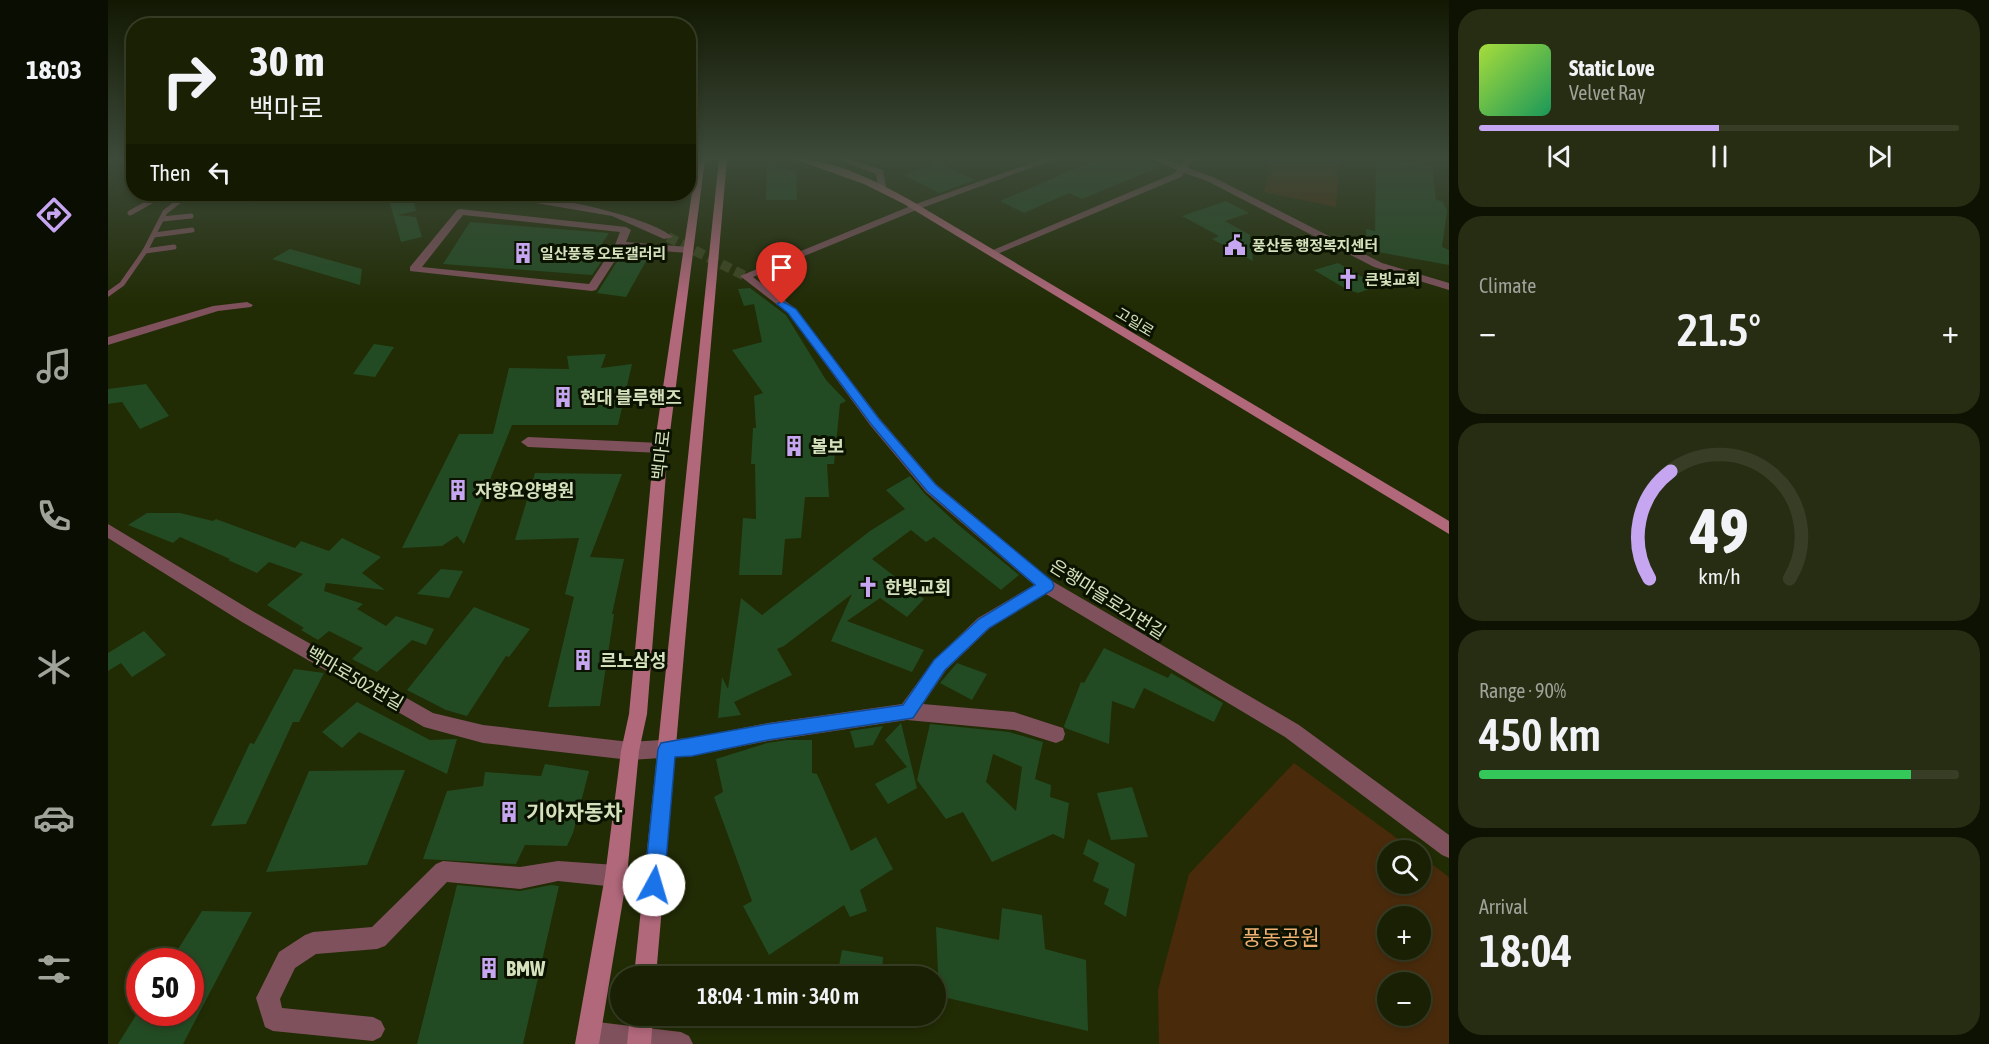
<!DOCTYPE html>
<html lang="en">
<head>
<meta charset="utf-8">
<style>
  :root { --surface:#192003; --page:#262d12; --text:#f1f3f6; --muted:#9fa39a; --line:#373e25; --accent:#c6a6f0 }
  body { margin:0; font-family:"Asap Condensed","Noto Sans KR",sans-serif; background:var(--page); color:var(--text); height:100vh; display:flex; flex-direction:column; font-size:22px; white-space:nowrap }
  * { box-sizing:border-box; margin:0 }
  p { font-size:20px; color:var(--muted) }
  .icon { flex:none; width:33px; height:33px; fill:none; stroke:currentColor; stroke-width:2; stroke-linecap:round; stroke-linejoin:round }
  .map { position:relative; flex:1; overflow:hidden }
  .details { display:flex; flex-direction:column; gap:9px; padding:9px; background:#0e1202; width:540px }
  .details>* { flex:none }
  .top-card { position:absolute; left:18px; top:18px; width:570px; height:183px; border-radius:24px; box-shadow:0 3px 9px #0003,0 0 0 2px var(--line); background:#192003; color:var(--text); overflow:hidden }
  .buttons { position:absolute; left:1269px; top:840px; display:grid; gap:12px }
  .buttons a { display:grid; place-items:center; width:54px; height:54px; border-radius:50%; background:var(--surface); box-shadow:0 3px 9px #0003,0 0 0 2px var(--line); font-size:30px }
  .speed { position:absolute; left:18px; top:948px; display:flex; gap:12px; font-size:30px; font-weight:700; text-align:center }
  .speed>* { display:grid; place-content:center; width:78px; height:78px; border-radius:50%; background:var(--surface); box-shadow:0 3px 9px #0003,0 0 0 2px var(--line); line-height:1 }
  .speed .limit { border:9px solid #d22; background:#fff; color:#111 }
  .pin { position:absolute; display:grid; place-items:center; width:51px; height:51px; color:#fff; margin:-62px -26px; border-radius:50% 50% 50% 0; rotate:-45deg; box-shadow:0 0 6px #0007 }
  .pin .icon { rotate:45deg }
  .me { position:absolute; width:66px; margin:-33px; rotate:6deg; stroke-linejoin:round; filter:drop-shadow(0 0 4px #0008) }
  .turn { display:flex; align-items:center; gap:21px; height:126px; padding:0 24px; font-size:27px }
  .turn .icon { width:78px; height:78px; stroke-width:2.5 }
  .turn b { display:block; font-size:42px; line-height:51px }
  .then { display:flex; align-items:center; height:57px; padding:0 24px; background:#0003; gap:12px; font-size:22px }
  .big { font-size:45px; font-weight:600; line-height:1.1 }
  .details .tile { flex:1; display:flex; flex-direction:column; justify-content:center; gap:9px; min-width:0; padding:0 21px; border-radius:24px; background:var(--page) }
  .details .dial { align-items:center; gap:0 }
  .dial svg { height:156px; overflow:visible; fill:none; stroke:var(--line); stroke-width:7; stroke-linecap:round; text-anchor:middle }
  .dial text { fill:var(--text); stroke:none }
  .song { display:flex; align-items:center; gap:18px }
  .cover { width:72px; height:72px; border-radius:9px; background:linear-gradient(135deg,hsl(80 70% 55%),hsl(150 70% 35%)) }
  .played { height:6px; border-radius:3px; background:linear-gradient(90deg,var(--accent) 50%,var(--line) 50%) }
  .keys { display:flex; justify-content:space-around; direction:ltr }
  .heat { display:flex; justify-content:space-between; align-items:center; font-size:33px; direction:ltr }
  .charge { height:9px; border-radius:4px; background:linear-gradient(90deg,#34c759 90%,var(--line) 0) }
  .trip { position:absolute; left:502px; top:966px; width:336px; height:60px; border-radius:30px; background:var(--surface); box-shadow:0 3px 9px #0003,0 0 0 2px var(--line); font-weight:600; line-height:60px; text-align:center }
  main { display:flex; flex:1; min-height:0 }
  .tabs { display:flex; flex-direction:column; width:108px; justify-content:space-around; align-items:center; background:#0a0d01; color:var(--muted) }
  .tabs .icon { width:42px; height:42px }
  .tabs .active { color:var(--accent) }
  .tabs b { font-size:27px; color:var(--text) }
  .map>svg:first-child { display:block }
  .green { fill:#492b0c; fill-rule:evenodd }
  .building { fill:#234b23; fill-rule:evenodd }
  .lines { fill:none; stroke-linecap:round; stroke-linejoin:round }
  .minor-tunnel { stroke:#3c4620; stroke-width:10; stroke-dasharray:10 5; stroke-linecap:butt }
  .service { stroke:#7f515d; stroke-width:5 }
  .minor { fill:#7f515d; fill-rule:evenodd }
  .tertiary { fill:#7f515d; fill-rule:evenodd }
  .secondary { fill:#b1687b; fill-rule:evenodd }
  .route { fill:#1a73e8; stroke:#114b97; stroke-width:1.5 }
  .labels { text-anchor:middle; dominant-baseline:central; stroke-width:6; stroke-linejoin:round; paint-order:stroke }
  .far-poi-label { font-size:15px; font-weight:bold; fill:#d4e1bc; stroke:#0b1300; text-anchor:start }
  .far-street-label { font-size:15px; fill:#d4e1bc; stroke:#0b1300 }
  .poi-label { font-size:18px; font-weight:bold; fill:#d4e1bc; stroke:#0b1300; text-anchor:start }
  .street-label { font-size:18px; fill:#d4e1bc; stroke:#0b1300 }
  .near-poi-label { font-size:21px; font-weight:bold; fill:#d4e1bc; stroke:#0b1300; text-anchor:start }
  .near-park-label { font-size:21px; fill:#f2b071; stroke:#0b1300 }
</style>
</head>
<body>
<main>
<nav class="tabs">
<b>18:03</b>
<svg class="icon active" aria-label="directions" viewBox="0 0 24 24"><path d="M12 3l9 9-9 9-9-9zM9 14v-3h6M13 9l2 2-2 2"/></svg>
<svg class="icon" aria-label="music" viewBox="0 0 24 24"><path d="M9 18V5l10-2v13"/><circle cx="6" cy="18" r="3"/><circle cx="16" cy="16" r="3"/></svg>
<svg class="icon" aria-label="phone" viewBox="0 0 24 24"><path d="M5 4h4l2 5-3 2q2 4 5 5l2-3 5 2v4C11 20 4 13 5 4z"/></svg>
<svg class="icon" aria-label="climate" viewBox="0 0 24 24"><path d="M12 3v18M4 7l16 10M4 17L20 7"/></svg>
<svg class="icon" aria-label="car" viewBox="0 0 24 24"><path d="M5 17H2v-5l4-1 3-4h7l3 4 3 1v5h-3M9 17h6M6 11h13"/><circle cx="7" cy="17" r="2"/><circle cx="17" cy="17" r="2"/></svg>
<svg class="icon" aria-label="filters" viewBox="0 0 24 24"><path d="M4 7h16M4 17h16"/><circle cx="9" cy="7" r="2"/><circle cx="15" cy="17" r="2"/></svg>
</nav>
<div class="map">
<svg width="1341" height="1044" viewBox="0 0 1341 1044">
  <rect width="100%" height="100%" fill="#212b04"/>
  <g class="green">
    <polygon points="1164,159 1232,160 1228,207 1156,192"/>
    <path d="M 1186,763 L 1305,850 L 1280,850 L 1280,884 L 1312,884 L 1313,856 L 1341,877 L 1341,1044 L 1051,1044 L 1050,990 L 1081,874 ZM 1280,916 L 1312,916 L 1312,950 L 1280,950 ZM 1280,982 L 1312,982 L 1312,1016 L 1280,1016 Z"/>
  </g>
  <g class="building">
    <polygon points="991,159 1035,159 1053,166 974,199 961,193 916,213 892,201"/>
    <polygon points="1268,159 1282,159 1324,166 1328,200 1334,201 1339,210 1334,247 1341,250 1341,265 1259,250 1258,229 1267,231"/>
    <polygon points="830,162 866,180 831,193 796,175"/>
    <polygon points="659,163 688,172 689,200 658,200"/>
    <polygon points="304,196 308,211 289,215 308,217 314,237 293,242 281,200"/>
    <polygon points="1118,201 1141,213 1117,221 1142,235 1145,261 1104,239 1111,236 1074,216"/>
    <polygon points="362,222 501,233 492,247 502,249 484,275 335,264"/>
    <polygon points="182,249 254,269 252,285 164,259"/>
    <polygon points="516,251 542,254 518,297 489,293"/>
    <polygon points="1230,263 1270,286 1250,293 1238,289 1206,270"/>
    <polygon points="642,288 678,315 718,380 738,401 732,404 726,464 719,464 721,497 697,497 693,538 677,539 674,575 631,575 635,518 648,519 647,464 643,464 645,428 648,428 646,396 655,393 624,350 654,342 646,304 636,306 630,289"/>
    <polygon points="266,344 286,347 267,377 245,374"/>
    <polygon points="498,354 493,368 524,364 510,425 404,425 356,544 349,536 334,546 294,548 351,434 385,434 401,368 461,369 459,356"/>
    <polygon points="38,384 61,416 32,429 14,402 0,404 0,389"/>
    <polygon points="427,473 514,474 482,557 516,559 504,614 506,614 492,706 440,707 466,597 457,594 471,538 407,540"/>
    <polygon points="802,476 817,494 848,523 911,575 893,590 826,537 818,542 803,530 764,559 816,599 799,617 772,598 739,621 816,650 804,672 723,641 744,594 676,646 669,649 684,675 626,702 633,715 610,718 614,677 620,689 633,598 654,615 762,531 797,509 778,490"/>
    <polygon points="39,513 72,513 105,521 108,519 187,548 193,541 221,551 234,538 273,557 254,573 277,590 218,583 216,591 255,604 249,609 278,626 288,616 326,629 318,645 304,640 269,672 244,659 255,648 221,631 210,640 193,630 196,628 159,605 195,574 161,562 149,573 120,560 122,559 72,537 65,543 20,525"/>
    <polygon points="333,569 355,571 341,598 309,594"/>
    <polygon points="366,607 422,629 401,657 398,656 359,716 338,710 299,690"/>
    <polygon points="36,631 58,655 24,677 13,663 0,671 0,653"/>
    <polygon points="996,648 1060,678 1063,673 1115,703 1106,722 1036,688 1026,709 1004,701 1001,744 957,728 956,726 973,682 976,683"/>
    <polygon points="849,663 879,674 864,700 832,683"/>
    <polygon points="186,669 216,673 191,722 185,722 138,824 103,826 142,743 146,744"/>
    <polygon points="249,702 322,740 349,739 339,774 251,732 234,748 214,732"/>
    <polygon points="793,723 809,788 780,804 767,784 799,767 777,740"/>
    <path d="M 822,724 L 901,732 L 935,742 L 927,779 L 943,785 L 942,797 L 961,803 L 956,839 L 945,834 L 884,862 L 855,812 L 838,819 L 809,780 ZM 885,754 L 914,767 L 908,811 L 878,782 Z"/>
    <polygon points="775,726 765,745 747,748 742,731"/>
    <polygon points="679,740 704,740 704,773 709,774 743,851 768,837 785,869 752,890 759,911 742,917 736,905 661,955 635,906 644,901 606,797 615,792 608,759 659,743"/>
    <polygon points="437,764 481,771 465,833 459,846 417,845 408,864 315,859 339,791 375,786 377,772 433,776"/>
    <polygon points="297,770 259,865 158,872 201,771"/>
    <polygon points="1024,787 1040,837 1003,840 989,793"/>
    <polygon points="980,839 1027,864 1018,917 996,904 1001,889 985,881 991,863 975,854"/>
    <polygon points="349,885 412,891 443,885 451,886 415,1044 309,1044"/>
    <polygon points="894,908 934,915 937,949 978,960 980,1031 831,996 828,927 891,940"/>
    <polygon points="94,911 144,912 75,1044 10,1044 30,1012 82,1012 82,962 62,962"/>
    <polygon points="734,950 775,957 774,976 729,976"/>
  </g>
  <g class="lines">
    <polyline class="minor-tunnel" points="560,237 637,276"/>
    <g class="service">
      <polyline points="22,213 56,194"/>
      <polyline points="54,219 83,216"/>
      <polyline points="46,235 84,230"/>
      <polyline points="37,251 66,247"/>
      <polyline points="0,294 14,284 37,251 57,212 80,194"/>
    </g>
    <g class="minor">
      <polygon points="728,159 740,159 775,170 778,187 770,189 768,174"/>
      <polygon points="935,159 947,159 811,209 645,277 688,309 772,419 828,484 944,581 1191,725 1341,835 1341,858 1334,855 1177,737 938,594 882,628 838,670 815,704 906,712 955,728 957,734 955,740 948,743 906,730 799,720 660,741 584,756 522,760 375,743 316,727 134,622 0,538 0,524 146,612 325,713 375,725 522,742 584,738 660,723 794,704 826,660 870,618 926,585 818,492 762,425 680,313 632,276 805,205"/>
      <path d="M 387,194 C 421,190 540,215 565,237 L 556,239 L 504,216 L 392,197 Z"/>
      <path d="M 352,209 L 518,227 L 523,230 L 518,242 L 580,247 L 585,250 L 580,253 L 515,248 L 488,290 L 484,291 L 302,271 L 302,267 L 349,210 ZM 355,215 L 512,232 L 507,245 L 481,284 L 314,267 Z"/>
      <polygon points="139,302 145,305 143,307 110,311 0,345 0,337 105,306"/>
      <polygon points="420,437 553,443 560,448 553,453 420,447 413,442"/>
      <polygon points="335,861 412,867 450,861 508,865 515,869 519,876 515,883 508,887 450,881 412,889 339,882 277,946 269,949 208,954 187,968 172,999 174,1008 265,1017 273,1021 277,1029 273,1037 265,1041 165,1031 157,1027 148,998 171,952 197,935 205,932 264,927 328,864"/>
    </g>
    <g class="tertiary">
      <polygon points="1044,159 1055,159 1073,165 1078,159 1086,159 1080,168 1105,177 1274,263 1341,283 1341,290 1266,267 1099,181 1076,173 1073,177 887,255 878,253 1067,173 1069,170"/>
      <polygon points="481,1021 573,1032 581,1036 585,1044 479,1044 473,1041 469,1033 473,1025"/>
    </g>
    <g class="secondary">
      <polygon points="589,159 597,159 560,448 539,714 531,751 519,876 491,1044 467,1044 497,876 513,751 521,714 546,448"/>
      <polygon points="611,159 619,159 548,976 526,976"/>
      <path d="M 686,159 C 726,159 768,181 802,200 L 1341,521 L 1341,534 L 796,204 L 756,184 Z"/>
      <polygon points="522,1016 545,1016 543,1044 519,1044"/>
    </g>
  </g>
  <linearGradient id="sky" x2="0" y2="1"><stop stop-color="#121802"/><stop offset="0.52" stop-color="#3d4a3a"/><stop offset="1" stop-color="#3d4a3a" stop-opacity="0"/></linearGradient>
  <rect width="1341" height="305" fill="url(#sky)"/>
  <polygon class="route" points="674,301 688,309 771,419 828,485 944,581 946,586 944,590 881,628 837,670 805,718 660,740 584,756 567,757 556,885 553,892 546,895 539,892 536,885 550,749 553,743 660,724 795,705 826,660 871,619 927,585 819,491 763,424 680,313 669,304"/>
  <defs>
    <symbol id="civic-bare" viewBox="-9 -9 18 18"><path d="M-.6-6.5H3V-4.5H.6V-3L4-1V1h2V6H-6V1h2V-1L-.6-3ZM-1.2 2.5V6h2.4V2.5Z" fill="#c6a6f0" stroke="#0b1300" stroke-width="2.5" paint-order="stroke"/></symbol>
    <symbol id="building-bare" viewBox="-9 -9 18 18"><path d="M-4-6H4V6H1V3H-1V6H-4ZM-2.5-4.3h1.7v1.8h-1.7ZM.8-4.3h1.7v1.8H.8ZM-2.5-1h1.7V.8h-1.7ZM.8-1h1.7V.8H.8Z" fill="#c6a6f0" stroke="#0b1300" stroke-width="2.5" paint-order="stroke"/></symbol>
    <symbol id="church-bare" viewBox="-9 -9 18 18"><path d="M-1.2-6h2.4v3.5h3.3v2.4h-3.3V6h-2.4V-.1h-3.3v-2.4h3.3Z" fill="#c6a6f0" stroke="#0b1300" stroke-width="2.5" paint-order="stroke"/></symbol>
  </defs>
  <g fill-rule="evenodd">
    <use href="#civic-bare" x="1112" y="230" width="30" height="30"/>
    <use href="#building-bare" x="400" y="238" width="30" height="30"/>
    <use href="#church-bare" x="1225" y="264" width="30" height="30"/>
    <use href="#building-bare" x="440" y="382" width="30" height="30"/>
    <use href="#building-bare" x="671" y="431" width="30" height="30"/>
    <use href="#building-bare" x="335" y="475" width="30" height="30"/>
    <use href="#church-bare" x="745" y="572" width="30" height="30"/>
    <use href="#building-bare" x="460" y="645" width="30" height="30"/>
    <use href="#building-bare" x="386" y="797" width="30" height="30"/>
    <use href="#building-bare" x="366" y="953" width="30" height="30"/>
  </g>
  <g class="labels">
    <g class="far-poi-label">
      <text x="1144" y="245">풍산동 행정복지센터</text>
      <text x="432" y="253">일산풍동 오토갤러리</text>
      <text x="1257" y="279">큰빛교회</text>
    </g>
    <g class="far-street-label">
      <text transform="translate(1027 322) rotate(31)">고일로</text>
    </g>
    <g class="poi-label">
      <text x="472" y="397">현대 블루핸즈</text>
      <text x="703" y="446">볼보</text>
      <text x="367" y="490">자향요양병원</text>
      <text x="777" y="587">한빛교회</text>
      <text x="492" y="660">르노삼성</text>
    </g>
    <g class="street-label">
      <text transform="translate(553 455) rotate(-84)">백마로</text>
      <text transform="translate(1000 599) rotate(32)">은행마을로21번길</text>
      <text transform="translate(247 678) rotate(30)">백마로502번길</text>
    </g>
    <g class="near-poi-label">
      <text x="418" y="812">기아자동차</text>
      <text x="398" y="968">BMW</text>
    </g>
    <g class="near-park-label">
      <text x="1173" y="937">풍동공원</text>
    </g>
  </g>
</svg>
<div class="buttons">
<a><svg class="icon" aria-label="search" viewBox="0 0 24 24"><circle cx="10" cy="10" r="6"/><path d="M15 15l6 6"/></svg></a>
<a>+</a>
<a>−</a>
</div>
<div class="speed"><div class="limit">50</div></div>
<div class="pin" style="left:674px;top:304px;background:#d93025"><svg class="icon" aria-label="arrive" viewBox="0 0 24 24"><path d="M6 21V4h12l-3 4 3 4H6"/></svg></div>
<svg class="me" style="left:546px;top:885px" viewBox="-20 -20 40 40"><circle r="19" fill="#fff"/><path d="M0-13L10 11 0 6-10 11z" fill="#1a73e8"/></svg>
<div class="trip">18:04 · 1 min · 340 m</div>
<div class="top-card">
<div class="turn"><svg class="icon" aria-label="right" viewBox="0 0 24 24"><path d="M7 20v-9h11M14 6l5 5-5 5"/></svg><div><b>30 m</b>백마로</div></div>
<div class="then">Then<svg class="icon" aria-label="left" viewBox="0 0 24 24"><path d="M17 20v-9H6M10 6l-5 5 5 5"/></svg></div>
</div>
</div>
<section class="details">
<div class="tile">
<div class="song"><i class="cover"></i><div><b>Static Love</b><p>Velvet Ray</p></div></div>
<div class="played"></div>
<div class="keys"><svg class="icon" aria-label="previous" viewBox="0 0 24 24"><path d="M18 5L8 12l10 7zM5 5v14"/></svg><svg class="icon" aria-label="pause" viewBox="0 0 24 24"><path d="M8 5v14M16 5v14"/></svg><svg class="icon" aria-label="next" viewBox="0 0 24 24"><path d="M6 5l10 7-10 7zM19 5v14"/></svg></div>
</div>
<div class="tile"><p>Climate</p>
<div class="heat"><a>−</a><b class="big">21.5°</b><a>+</a></div>
</div>
<div class="tile dial"><svg viewBox="0 0 100 80">
<path d="M14 69A42 42 0 1 1 86 69"/>
<path d="M14 69A42 42 0 0 1 25 14" stroke="#c6a6f0"/>
<text x="50" y="56" font-size="32" font-weight="700">49</text>
<text x="50" y="72" font-size="11">km/h</text>
</svg></div>
<div class="tile"><p>Range · 90%</p><b class="big">450 km</b><div class="charge"></div></div>
<div class="tile"><p>Arrival</p><b class="big">18:04</b></div>
</section>
</main>
</body>
</html>
